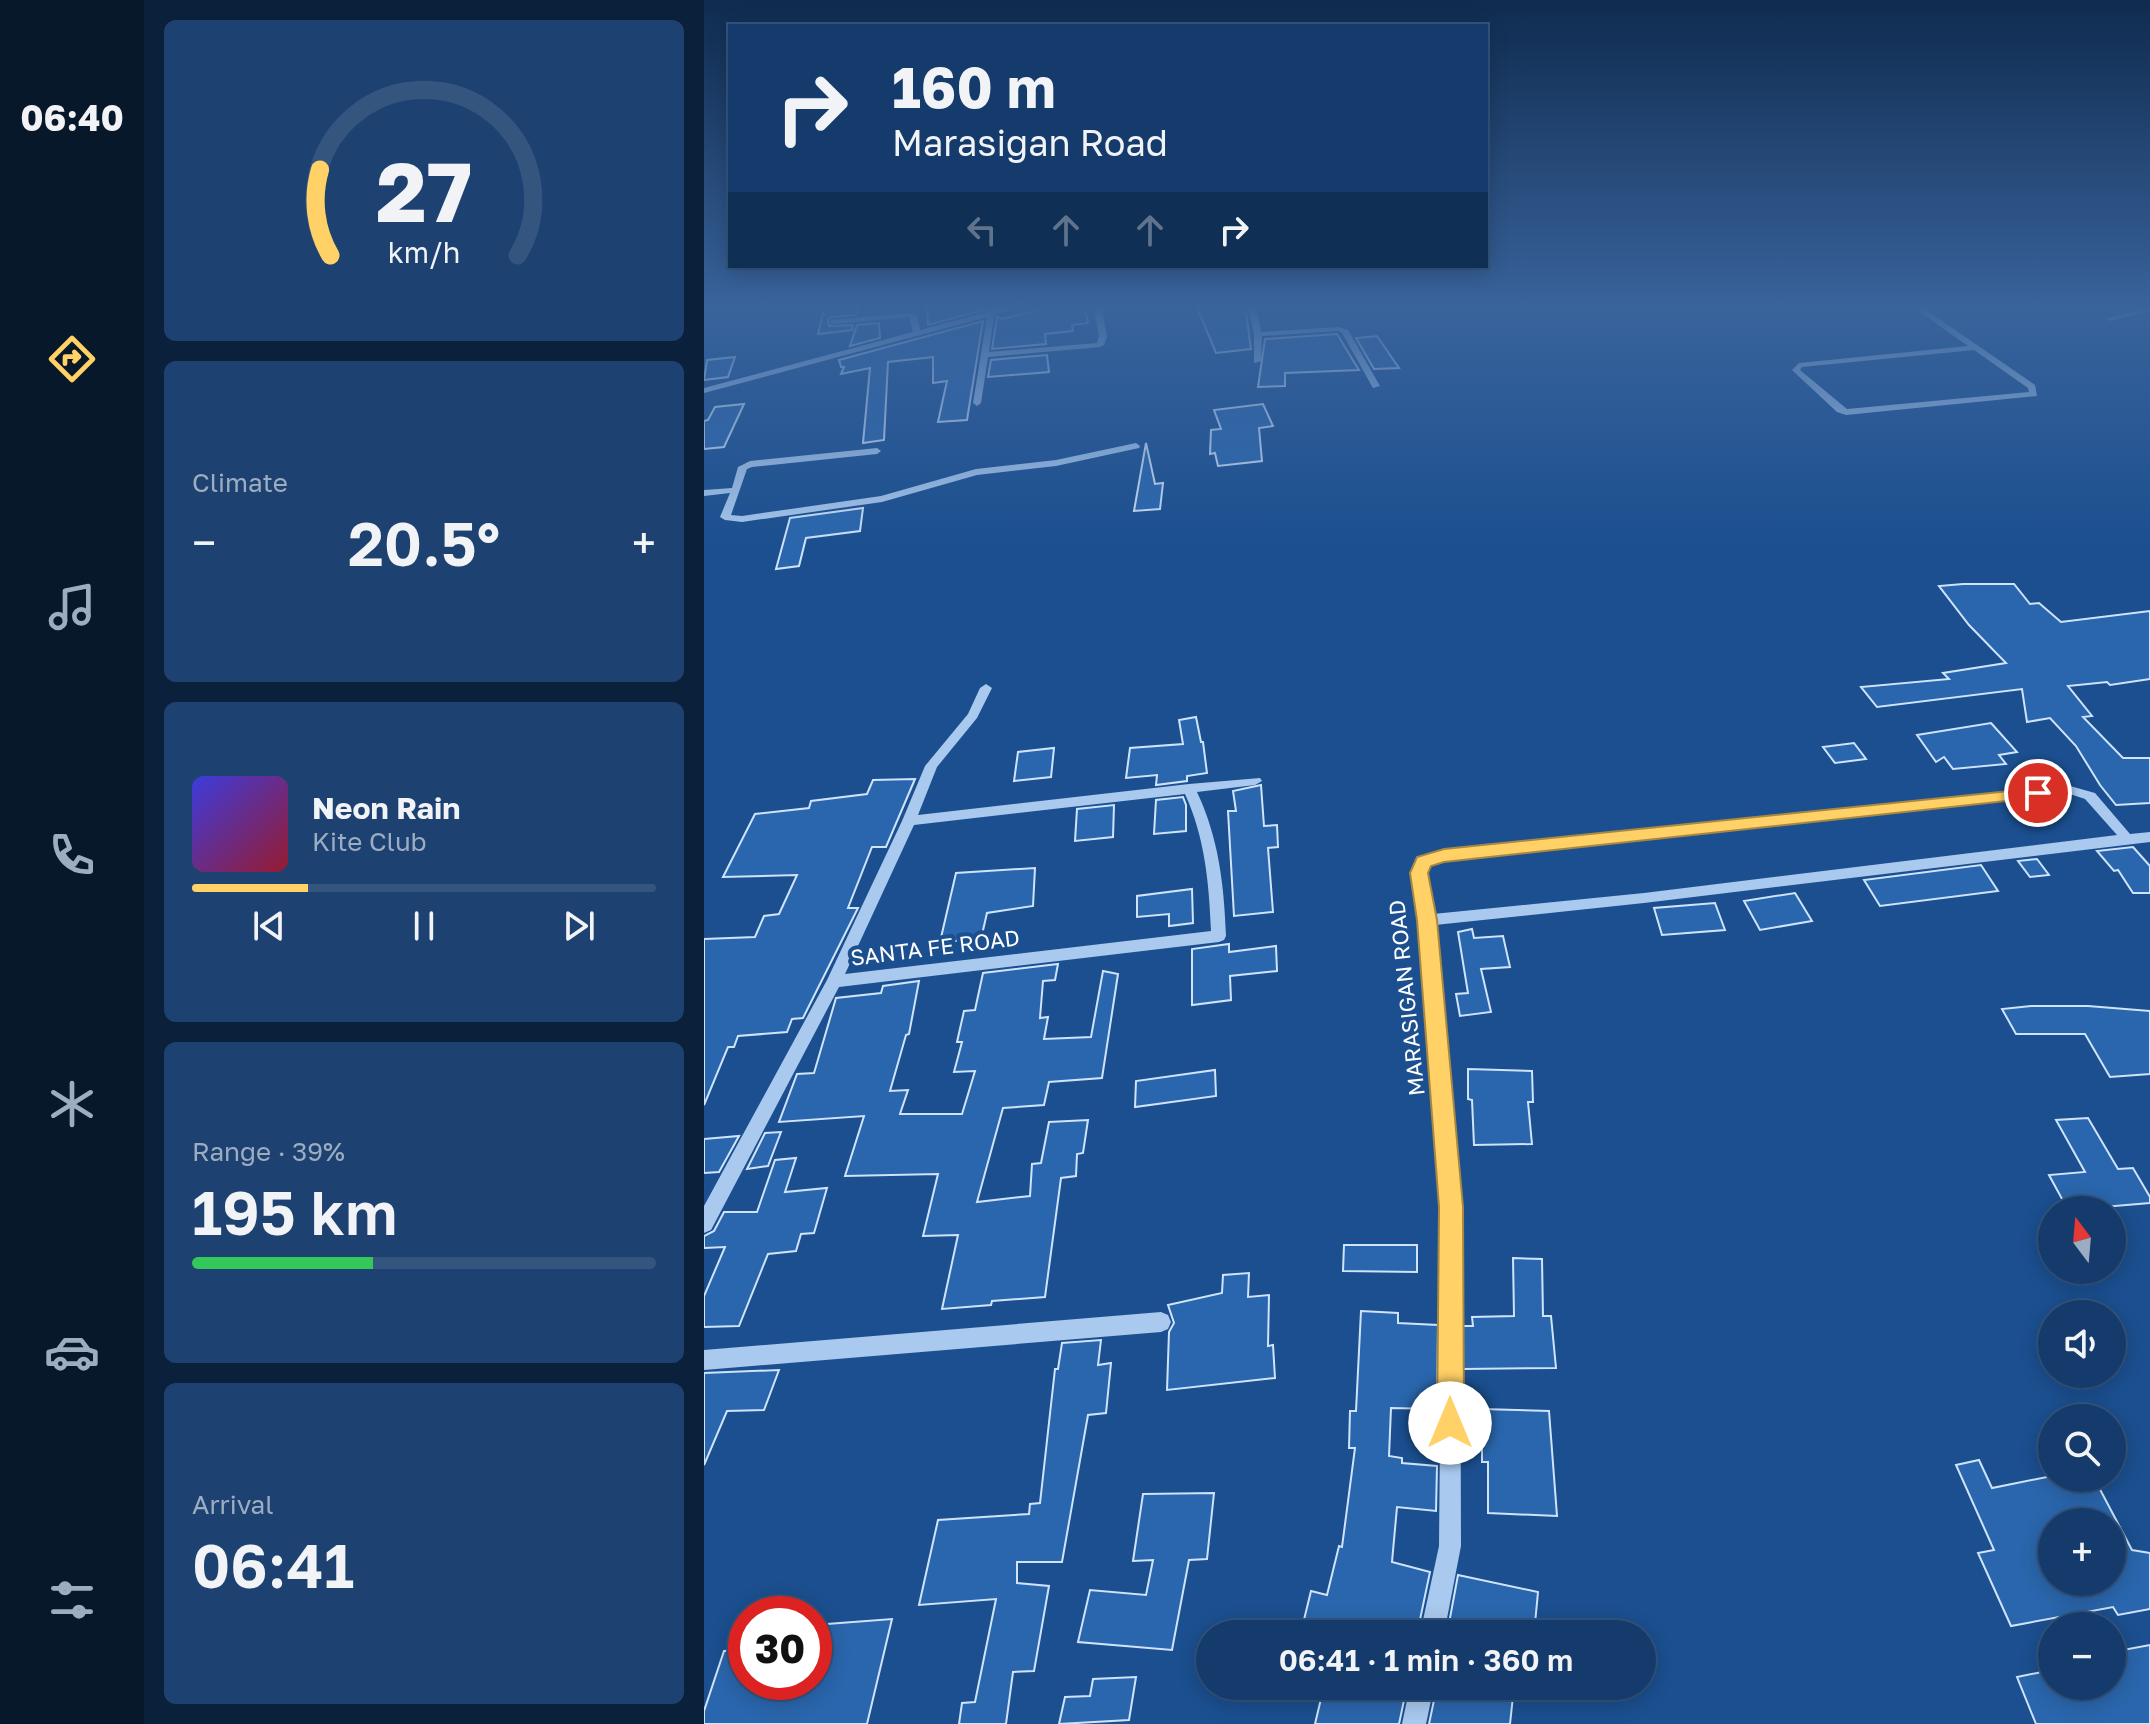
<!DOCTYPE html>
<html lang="en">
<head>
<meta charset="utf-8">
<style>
  :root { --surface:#143b6b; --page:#1d4271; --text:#f1f3f6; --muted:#9dadc1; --line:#33557e; --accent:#ffd166 }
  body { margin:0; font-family:"Golos Text",sans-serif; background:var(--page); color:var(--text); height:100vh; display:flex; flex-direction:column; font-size:30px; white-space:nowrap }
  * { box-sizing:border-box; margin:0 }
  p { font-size:26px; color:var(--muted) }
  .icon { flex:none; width:44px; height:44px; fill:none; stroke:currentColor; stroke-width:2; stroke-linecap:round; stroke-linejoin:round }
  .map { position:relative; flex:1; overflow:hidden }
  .details { display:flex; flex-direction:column; gap:20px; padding:20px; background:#0b203b; width:560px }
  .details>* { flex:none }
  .hud { position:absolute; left:24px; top:24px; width:760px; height:244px; border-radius:0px; box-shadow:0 4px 20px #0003,0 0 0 2px var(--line); background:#143b6b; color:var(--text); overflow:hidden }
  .needle { width:52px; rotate:344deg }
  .fabs { position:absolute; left:1334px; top:1196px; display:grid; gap:16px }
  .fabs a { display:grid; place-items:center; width:88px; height:88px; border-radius:50%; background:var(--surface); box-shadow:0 4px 20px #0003,0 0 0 2px var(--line); font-size:40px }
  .speed { position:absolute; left:24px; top:1596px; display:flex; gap:16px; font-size:40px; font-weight:700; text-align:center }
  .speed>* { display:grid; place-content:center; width:104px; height:104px; border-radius:50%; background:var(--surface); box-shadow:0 4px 20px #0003,0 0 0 2px var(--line); line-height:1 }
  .speed .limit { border:12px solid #d22; background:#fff; color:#111 }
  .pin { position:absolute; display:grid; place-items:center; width:68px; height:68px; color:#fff; margin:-34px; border:4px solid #fff; border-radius:50%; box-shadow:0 2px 8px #0007 }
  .me { position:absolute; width:88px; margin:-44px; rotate:0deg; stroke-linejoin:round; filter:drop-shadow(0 0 6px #0008) }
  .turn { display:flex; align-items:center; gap:28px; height:168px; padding:0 32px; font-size:36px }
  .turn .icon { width:104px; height:104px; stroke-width:2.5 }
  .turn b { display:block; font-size:56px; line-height:68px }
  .lanes { display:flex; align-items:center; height:76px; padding:0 32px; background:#0003; justify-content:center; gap:40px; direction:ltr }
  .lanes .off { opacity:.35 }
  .big { font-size:60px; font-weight:600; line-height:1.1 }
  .details .card { flex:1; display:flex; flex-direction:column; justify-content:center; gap:12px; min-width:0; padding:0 28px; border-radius:12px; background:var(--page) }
  .details .dial { align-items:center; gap:0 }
  .dial svg { height:208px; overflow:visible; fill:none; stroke:var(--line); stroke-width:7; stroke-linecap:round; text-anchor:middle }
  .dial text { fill:var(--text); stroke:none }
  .song { display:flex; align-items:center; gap:24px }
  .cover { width:96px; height:96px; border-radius:12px; background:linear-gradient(135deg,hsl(240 70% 55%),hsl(350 70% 35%)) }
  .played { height:8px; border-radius:4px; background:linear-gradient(90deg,var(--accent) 25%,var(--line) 25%) }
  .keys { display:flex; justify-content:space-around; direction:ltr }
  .heat { display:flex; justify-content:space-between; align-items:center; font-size:44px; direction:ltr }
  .charge { height:12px; border-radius:6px; background:linear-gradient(90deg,#34c759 39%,var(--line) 0) }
  .trip { position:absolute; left:492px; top:1620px; width:460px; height:80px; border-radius:40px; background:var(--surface); box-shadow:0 4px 20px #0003,0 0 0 2px var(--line); font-weight:600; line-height:80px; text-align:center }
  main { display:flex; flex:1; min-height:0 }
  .tab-bar { display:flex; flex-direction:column; width:144px; justify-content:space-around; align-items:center; background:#08182b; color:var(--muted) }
  .tab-bar .icon { width:56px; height:56px }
  .tab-bar .selected { color:var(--accent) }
  .tab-bar b { font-size:36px; color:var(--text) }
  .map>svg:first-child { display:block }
  .building { fill:#2a66ad; stroke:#cfe3fa; stroke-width:2; fill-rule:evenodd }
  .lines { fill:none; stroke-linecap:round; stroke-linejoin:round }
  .minor { fill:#a9c9ee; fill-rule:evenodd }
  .route { fill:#ffd166; stroke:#a68842; stroke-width:2 }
  .labels { text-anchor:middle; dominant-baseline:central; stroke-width:8; stroke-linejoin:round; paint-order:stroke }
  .street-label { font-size:22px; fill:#fff; stroke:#1b4f8f }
</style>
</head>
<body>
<main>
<nav class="tab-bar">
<b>06:40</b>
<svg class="icon selected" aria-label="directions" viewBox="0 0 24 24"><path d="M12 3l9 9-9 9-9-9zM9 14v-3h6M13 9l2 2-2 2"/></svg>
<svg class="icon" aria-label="music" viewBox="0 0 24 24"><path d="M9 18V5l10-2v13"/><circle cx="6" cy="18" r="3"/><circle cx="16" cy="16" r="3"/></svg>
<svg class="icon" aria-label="phone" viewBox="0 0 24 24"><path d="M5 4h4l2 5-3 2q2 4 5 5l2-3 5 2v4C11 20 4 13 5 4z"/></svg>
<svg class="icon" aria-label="climate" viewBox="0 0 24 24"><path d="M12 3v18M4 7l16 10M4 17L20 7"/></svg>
<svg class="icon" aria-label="car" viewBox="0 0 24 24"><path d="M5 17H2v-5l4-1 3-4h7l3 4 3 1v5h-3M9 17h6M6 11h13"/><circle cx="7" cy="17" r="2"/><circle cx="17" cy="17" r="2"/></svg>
<svg class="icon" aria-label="filters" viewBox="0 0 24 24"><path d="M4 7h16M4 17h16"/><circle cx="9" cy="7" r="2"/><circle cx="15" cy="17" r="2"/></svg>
</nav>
<section class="details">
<div class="card dial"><svg viewBox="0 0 100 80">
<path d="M14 69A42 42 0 1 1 86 69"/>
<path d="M14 69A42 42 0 0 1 10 36" stroke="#ffd166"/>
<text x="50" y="56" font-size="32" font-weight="700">27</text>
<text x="50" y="72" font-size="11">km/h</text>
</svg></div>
<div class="card"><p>Climate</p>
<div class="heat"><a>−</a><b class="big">20.5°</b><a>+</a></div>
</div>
<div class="card">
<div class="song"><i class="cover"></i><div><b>Neon Rain</b><p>Kite Club</p></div></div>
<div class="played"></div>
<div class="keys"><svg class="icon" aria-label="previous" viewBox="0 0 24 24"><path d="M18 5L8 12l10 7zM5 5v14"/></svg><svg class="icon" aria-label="pause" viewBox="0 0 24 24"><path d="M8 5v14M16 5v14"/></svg><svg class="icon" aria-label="next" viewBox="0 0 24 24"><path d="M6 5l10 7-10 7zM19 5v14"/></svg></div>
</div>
<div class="card"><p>Range · 39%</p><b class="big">195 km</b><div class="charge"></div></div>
<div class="card"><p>Arrival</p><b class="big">06:41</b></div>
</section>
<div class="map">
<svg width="1446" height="1724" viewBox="0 0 1446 1724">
  <rect width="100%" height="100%" fill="#1b4f8f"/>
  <g class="building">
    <polygon points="121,305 154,305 152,315 127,317 124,320 125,326 149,325 148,330 114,334"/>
    <polygon points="223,305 277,305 280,310 224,325"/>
    <polygon points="337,305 380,305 384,323 368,325 369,331 341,334 342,344 288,349 293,317 299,319 337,309"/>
    <polygon points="492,305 541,305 547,349 512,353"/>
    <polygon points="279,321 263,420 234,422 243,381 229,383 229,357 184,362 180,440 159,443 166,368 137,374 140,367 137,367 135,360"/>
    <polygon points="175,323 176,338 146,346 153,325"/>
    <polygon points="633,334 655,370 581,373 581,386 554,387 561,339"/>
    <polygon points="673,336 695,368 670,369 652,338"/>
    <polygon points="343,355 345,372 284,377 287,360"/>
    <polygon points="31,357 24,377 0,380 3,360"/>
    <polygon points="40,404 20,447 0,449 0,421 4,420 11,407"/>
    <polygon points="559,404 569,426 555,428 558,461 514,466 511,453 506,454 507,430 517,429 510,410"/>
    <polygon points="442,443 451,484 459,483 456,509 430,511"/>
    <polygon points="159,508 156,531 102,538 95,566 72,569 86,518"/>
    <polygon points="1259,584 1310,584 1326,604 1335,603 1357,622 1446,611 1446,679 1406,685 1403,682 1364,686 1388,716 1379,717 1419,758 1446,758 1446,803 1412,805 1396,785 1372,746 1346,718 1323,722 1318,689 1173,707 1157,687 1245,679 1239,673 1302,663 1265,625 1235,586"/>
    <polygon points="492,717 497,742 499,742 503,773 483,776 483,781 452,785 453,775 422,778 426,748 479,744 475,720"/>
    <polygon points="1287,723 1313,752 1295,755 1302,764 1249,769 1240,757 1232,762 1213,735"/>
    <polygon points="1150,743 1162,759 1131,763 1119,747"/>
    <polygon points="350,748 347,777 310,781 314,752"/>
    <polygon points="211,779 182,847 168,847 144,908 154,908 99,1018 88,1019 83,1032 34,1036 30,1047 24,1047 0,1105 0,939 51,937 60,916 75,914 93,875 19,877 51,814 105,808 107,801 163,794 169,780"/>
    <polygon points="557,785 560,826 573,825 574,847 564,848 569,912 530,916 524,811 532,811 529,791"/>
    <polygon points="479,797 482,805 482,831 450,834 452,800"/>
    <polygon points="410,805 409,837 371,841 373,809"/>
    <polygon points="1429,847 1446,866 1446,893 1429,893 1414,870 1410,871 1393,851"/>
    <polygon points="1333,859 1345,875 1326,877 1314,861"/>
    <polygon points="1277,865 1294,891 1176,906 1160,880"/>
    <polygon points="331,868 329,906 283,913 277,939 236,942 252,873"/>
    <polygon points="488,889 489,923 465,926 465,914 433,917 433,896"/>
    <polygon points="1091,893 1108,921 1056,930 1040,901"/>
    <polygon points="1011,903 1021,930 958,935 950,908"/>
    <polygon points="768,929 770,938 799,936 806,967 777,969 787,1012 756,1016 752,994 764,993 754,932"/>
    <polygon points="525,944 525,952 572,946 573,971 526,976 527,1000 488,1005 488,949"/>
    <polygon points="354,964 351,980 339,981 336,1018 344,1017 340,1039 387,1037 399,971 414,974 398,1078 345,1082 340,1105 299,1108 273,1202 326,1196 328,1164 337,1163 345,1122 384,1120 379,1153 373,1154 372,1176 357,1178 341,1297 288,1301 287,1305 238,1309 254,1235 219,1236 234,1174 141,1176 160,1116 75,1122 93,1074 110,1073 132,998 177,993 179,986 215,981 205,1034 202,1035 186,1091 204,1090 196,1114 258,1114 271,1071 250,1072 258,1042 253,1042 260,1011 271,1010 279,973"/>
    <polygon points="1327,1006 1384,1006 1446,1011 1446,1074 1406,1077 1381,1034 1312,1034 1298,1009"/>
    <polygon points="764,1069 828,1071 829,1102 824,1102 828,1144 770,1145 768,1100 764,1099"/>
    <polygon points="511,1070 512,1096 431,1107 432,1081"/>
    <polygon points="1384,1118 1414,1169 1429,1168 1446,1197 1446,1203 1364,1210 1345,1175 1381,1172 1352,1120"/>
    <polygon points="77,1132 64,1166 43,1169 61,1133"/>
    <polygon points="35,1136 15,1172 0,1173 0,1139"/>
    <polygon points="92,1158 81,1192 123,1188 110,1233 97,1234 92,1251 64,1254 35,1326 0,1327 0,1296 21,1247 0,1248 0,1236 10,1231 20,1212 53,1212 71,1160"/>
    <polygon points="640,1245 713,1245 713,1272 639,1271"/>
    <polygon points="809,1258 838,1259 839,1316 847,1316 852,1368 759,1369 759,1326 769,1326 768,1317 810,1316"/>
    <polygon points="545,1273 544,1297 565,1295 564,1346 569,1345 571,1378 463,1390 465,1332 470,1323 464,1305 518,1293 519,1275"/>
    <polygon points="657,1311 694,1313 694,1323 734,1325 733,1409 687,1408 685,1456 698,1458 698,1463 733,1466 732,1511 693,1507 688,1562 726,1572 713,1634 597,1632 607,1591 623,1595 635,1546 638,1547 651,1448 645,1448 646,1411 652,1411"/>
    <polygon points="397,1340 394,1365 407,1363 402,1413 384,1415 358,1562 313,1562 313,1583 345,1586 330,1671 309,1672 302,1724 255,1724 258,1703 271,1702 292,1599 215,1605 234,1520 325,1514 326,1504 336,1503 351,1369 354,1369 358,1343"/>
    <polygon points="75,1370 60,1410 23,1411 0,1465 0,1373"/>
    <polygon points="778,1409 845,1411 853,1516 784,1513 784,1462 778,1462"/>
    <path d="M 1275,1460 L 1288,1488 L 1348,1476 L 1390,1478 L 1428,1550 L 1446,1553 L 1446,1609 L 1414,1615 L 1409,1607 L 1307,1626 L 1274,1553 L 1290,1550 L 1252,1465 ZM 1348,1522 L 1408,1522 L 1408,1582 L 1348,1582 Z"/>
    <polygon points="510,1493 503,1559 485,1560 468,1650 374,1642 386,1590 442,1595 449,1560 429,1561 439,1494"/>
    <polygon points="754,1575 834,1592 830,1634 743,1634"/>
    <polygon points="188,1619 163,1724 0,1724 0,1711 20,1651 42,1650 42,1682 110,1682 110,1625"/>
    <polygon points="1446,1645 1446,1724 1332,1724 1313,1677 1348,1670 1348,1686 1408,1686 1408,1652"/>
    <polygon points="432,1677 425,1720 355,1724 361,1697 386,1696 389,1679"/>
    <polygon points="620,1686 703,1686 695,1724 611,1724"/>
    <polygon points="733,1686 766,1686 809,1696 806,1724 725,1724"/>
  </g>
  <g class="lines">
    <g class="minor">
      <polygon points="282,305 288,305 290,310 309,305 322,305 290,315 285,352 393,343 395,336 389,305 397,305 403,336 400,345 396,347 284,357 277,403 273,406 269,403 283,317 0,393 0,388 209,332 205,317 130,324 127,324 127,320 205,313 213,316 216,330 283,312"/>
      <polygon points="544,305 552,305 557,332 635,327 644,330 676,386 669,388 638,333 634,331 558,336 557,361 550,363 550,334"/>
      <path d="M 1206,305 L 1215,305 L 1331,385 L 1333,396 L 1142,415 L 1133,412 L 1088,370 L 1095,363 L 1264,346 ZM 1270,350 L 1324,388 L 1325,392 L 1143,409 L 1096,370 L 1098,367 Z"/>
      <polygon points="1446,307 1446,311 1405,321 1401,319"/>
      <polygon points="432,443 436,446 435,448 352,466 273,475 178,502 38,522 21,520 16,517 26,493 0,496 0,490 28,488 34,467 46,461 173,448 177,451 173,454 48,467 43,469 27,515 38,516 177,496 272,469 352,460"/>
      <path d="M 282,684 L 288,688 L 273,718 L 233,767 L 214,815 L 485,784 L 556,778 L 558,781 L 551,785 L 493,792 C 515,839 520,885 522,936 L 520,940 L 515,942 L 135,987 L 7,1230 L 0,1233 L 0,1206 L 123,980 L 198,821 L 221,766 L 264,714 L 276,688 ZM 481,794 C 501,838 505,883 507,931 L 141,974 L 210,825 Z"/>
      <path d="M 1366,786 L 1391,793 L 1426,834 L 1446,832 L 1446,842 L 940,903 L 731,925 L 756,1207 L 757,1546 L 740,1634 L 716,1634 L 735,1546 L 738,1207 L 716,920 L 708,873 L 715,858 L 740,851 ZM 1366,794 L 1381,799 L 1413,835 L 940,893 L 729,914 L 722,873 L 725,865 L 740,861 Z"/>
      <polygon points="457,1312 464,1315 467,1322 464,1329 457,1332 0,1370 0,1350"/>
      <polygon points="706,1686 730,1686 722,1724 698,1724"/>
    </g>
  </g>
  <linearGradient id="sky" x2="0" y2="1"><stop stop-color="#0f2b4f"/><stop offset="0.56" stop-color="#39639b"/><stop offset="1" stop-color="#39639b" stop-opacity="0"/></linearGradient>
  <rect width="1446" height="547" fill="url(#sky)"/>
  <polygon class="route" points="1334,788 1343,793 1340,797 740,862 727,866 724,873 733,920 759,1207 760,1423 756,1432 746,1436 737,1432 733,1423 735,1207 713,920 706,873 713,857 740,849"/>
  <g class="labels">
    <g class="street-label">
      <text transform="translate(231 947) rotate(-7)">SANTA FE ROAD</text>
      <text transform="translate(702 998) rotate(-96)">MARASIGAN ROAD</text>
    </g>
  </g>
</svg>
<div class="fabs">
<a><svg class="needle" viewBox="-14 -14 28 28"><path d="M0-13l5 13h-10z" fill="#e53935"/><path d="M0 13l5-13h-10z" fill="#9dadc1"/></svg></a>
<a><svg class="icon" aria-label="sound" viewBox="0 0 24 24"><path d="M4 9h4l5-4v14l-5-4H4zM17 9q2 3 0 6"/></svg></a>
<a><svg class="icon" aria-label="search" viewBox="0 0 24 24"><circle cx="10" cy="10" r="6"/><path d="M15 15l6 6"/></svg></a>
<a>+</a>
<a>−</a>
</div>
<div class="speed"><div class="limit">30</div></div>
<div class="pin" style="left:1334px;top:793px;background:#d93025"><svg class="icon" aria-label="arrive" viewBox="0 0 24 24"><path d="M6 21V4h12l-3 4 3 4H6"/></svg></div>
<svg class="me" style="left:746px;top:1423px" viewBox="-20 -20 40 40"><circle r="19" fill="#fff"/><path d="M0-13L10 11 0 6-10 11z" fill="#ffd166"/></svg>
<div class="trip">06:41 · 1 min · 360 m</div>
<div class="hud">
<div class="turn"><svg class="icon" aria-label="right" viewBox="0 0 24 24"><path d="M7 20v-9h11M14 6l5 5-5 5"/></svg><div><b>160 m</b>Marasigan Road</div></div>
<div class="lanes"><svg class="icon off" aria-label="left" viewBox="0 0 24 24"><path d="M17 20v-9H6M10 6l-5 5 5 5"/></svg><svg class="icon off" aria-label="ahead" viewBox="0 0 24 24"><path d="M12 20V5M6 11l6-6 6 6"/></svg><svg class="icon off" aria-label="ahead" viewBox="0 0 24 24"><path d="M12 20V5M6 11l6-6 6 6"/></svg><svg class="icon" aria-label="right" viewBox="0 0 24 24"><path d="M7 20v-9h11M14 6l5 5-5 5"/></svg></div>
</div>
</div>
</main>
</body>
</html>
